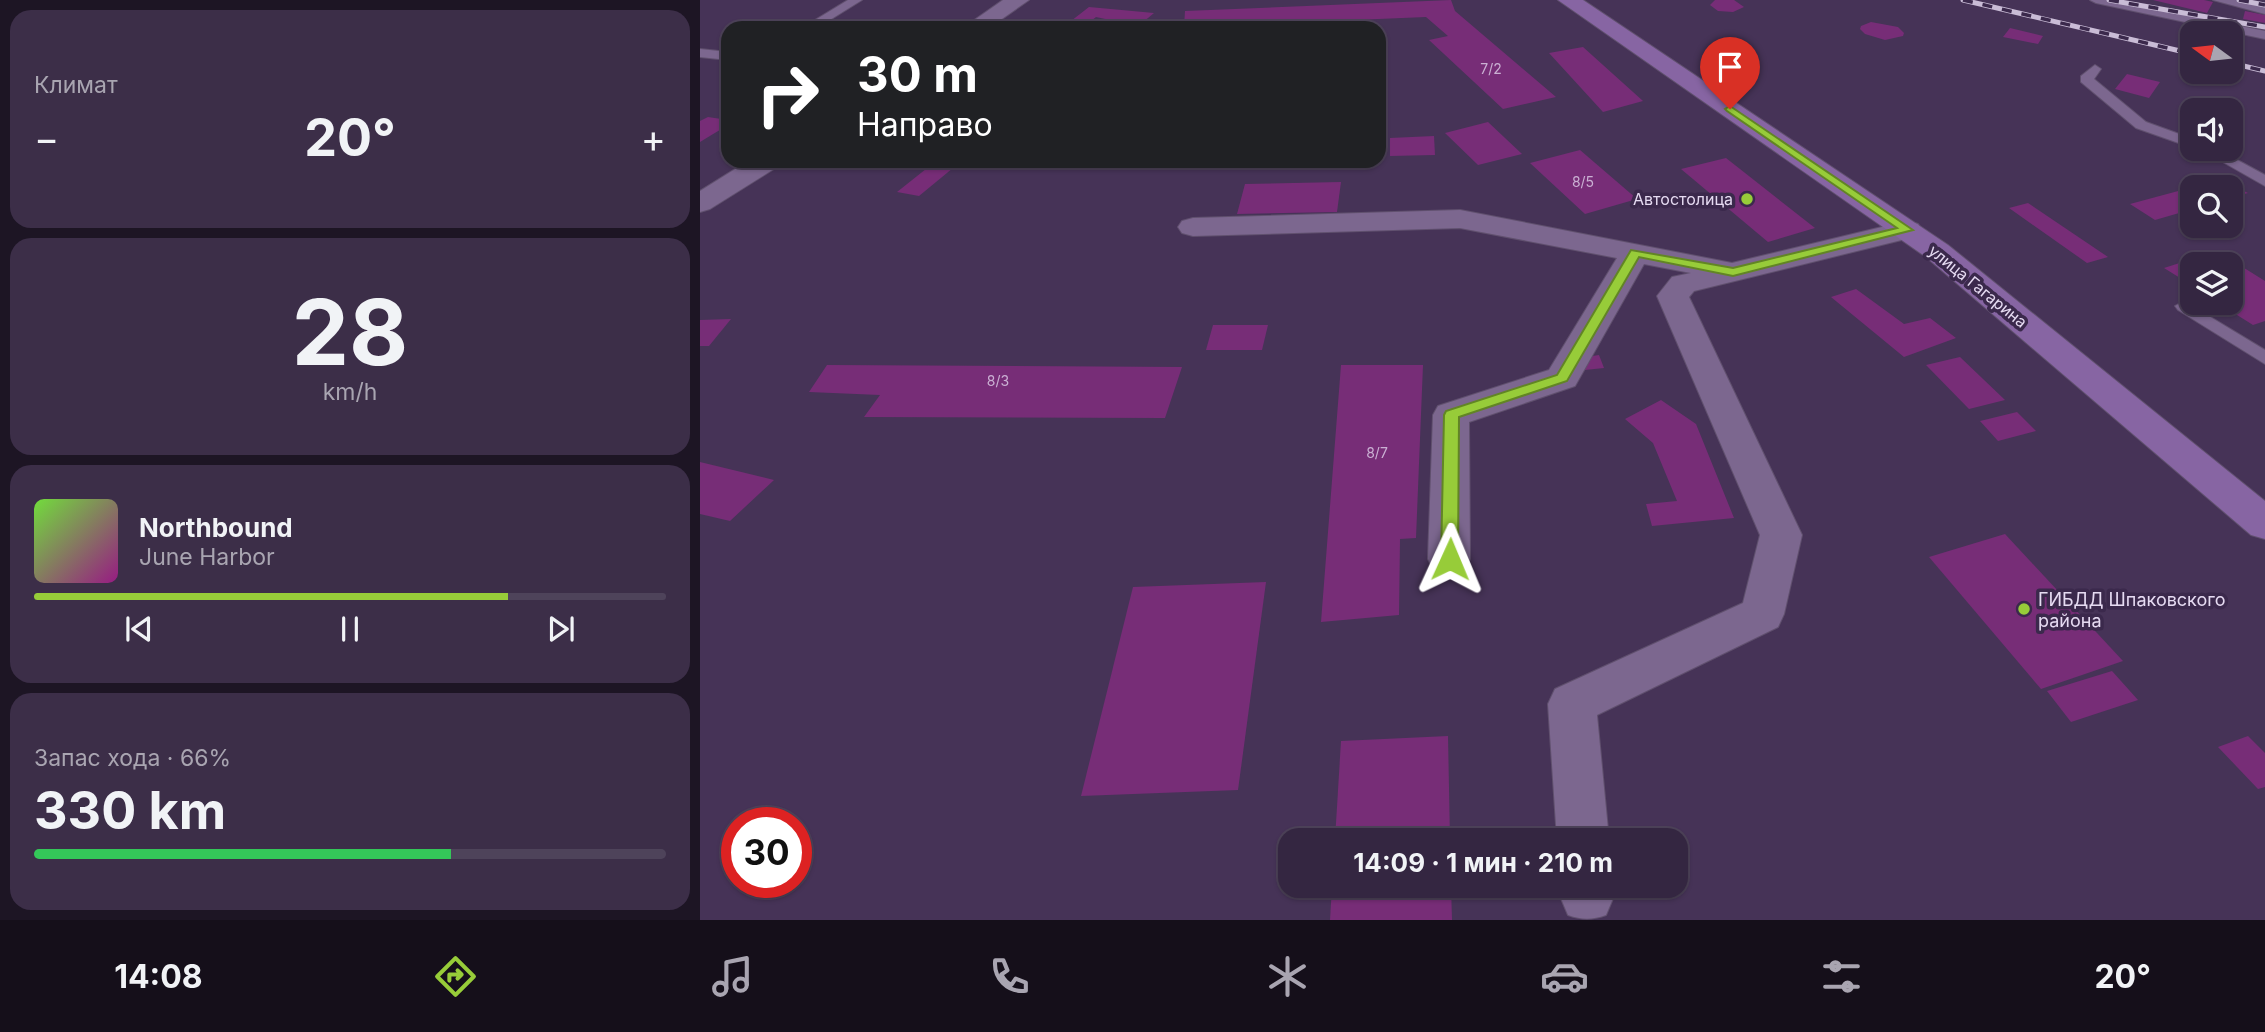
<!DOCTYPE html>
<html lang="ru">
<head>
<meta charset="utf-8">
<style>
  :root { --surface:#342641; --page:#3c2e48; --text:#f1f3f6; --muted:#a9a5b1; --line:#4e435a; --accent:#97cc39 }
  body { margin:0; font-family:Inter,sans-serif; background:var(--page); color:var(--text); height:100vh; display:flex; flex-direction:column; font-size:26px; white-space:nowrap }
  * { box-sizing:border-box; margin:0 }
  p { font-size:23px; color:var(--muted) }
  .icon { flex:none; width:38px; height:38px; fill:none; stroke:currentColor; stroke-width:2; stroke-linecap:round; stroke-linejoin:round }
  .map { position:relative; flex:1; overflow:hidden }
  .details { display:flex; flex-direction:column; gap:10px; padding:10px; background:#1d1524; width:700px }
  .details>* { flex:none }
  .guide { position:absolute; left:21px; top:21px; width:665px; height:147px; border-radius:21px; box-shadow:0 2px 5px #0004,0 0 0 2px var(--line); background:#202124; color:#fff; overflow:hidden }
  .needle { width:46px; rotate:285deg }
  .fabs { position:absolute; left:1480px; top:21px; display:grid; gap:14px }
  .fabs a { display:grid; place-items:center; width:63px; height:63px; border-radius:14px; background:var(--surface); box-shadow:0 2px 5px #0004,0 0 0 2px var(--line); font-size:35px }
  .speed { position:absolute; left:21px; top:807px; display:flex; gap:14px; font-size:35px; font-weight:700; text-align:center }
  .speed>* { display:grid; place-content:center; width:91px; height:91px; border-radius:50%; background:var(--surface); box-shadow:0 2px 5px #0004,0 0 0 2px var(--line); line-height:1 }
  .speed .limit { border:10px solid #d22; background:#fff; color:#111 }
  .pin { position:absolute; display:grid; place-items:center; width:60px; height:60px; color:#fff; margin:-72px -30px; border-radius:50% 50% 50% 0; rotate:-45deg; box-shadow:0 0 7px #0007 }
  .pin .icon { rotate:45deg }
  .me { position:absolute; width:77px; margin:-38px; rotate:1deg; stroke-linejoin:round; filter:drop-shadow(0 0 5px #0008) }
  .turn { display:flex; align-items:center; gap:24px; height:147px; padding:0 21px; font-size:32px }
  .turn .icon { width:91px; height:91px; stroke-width:2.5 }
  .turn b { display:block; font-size:49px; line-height:60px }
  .big { font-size:52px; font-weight:700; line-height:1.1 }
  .details .card { flex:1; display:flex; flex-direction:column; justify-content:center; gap:10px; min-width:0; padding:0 24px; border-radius:21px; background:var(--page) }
  .details .dial { align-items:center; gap:0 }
  .dial b { font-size:91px; line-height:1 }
  .song { display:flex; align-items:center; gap:21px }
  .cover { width:84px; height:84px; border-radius:10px; background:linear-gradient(135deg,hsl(100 70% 55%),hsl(310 70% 35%)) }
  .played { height:7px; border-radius:4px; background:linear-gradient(90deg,var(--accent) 75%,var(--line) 75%) }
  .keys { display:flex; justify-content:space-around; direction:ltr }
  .heat { display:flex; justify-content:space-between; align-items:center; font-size:38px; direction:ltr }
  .charge { height:10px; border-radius:5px; background:linear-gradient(90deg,#34c759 66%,var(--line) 0) }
  .trip { position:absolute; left:578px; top:828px; width:410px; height:70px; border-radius:21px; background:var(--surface); box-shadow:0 2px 5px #0004,0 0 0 2px var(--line); font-weight:700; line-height:70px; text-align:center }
  .menu { display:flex; height:112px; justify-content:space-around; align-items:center; background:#150f1a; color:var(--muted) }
  .menu .icon { width:49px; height:49px }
  .menu .current { color:var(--accent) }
  .menu b { font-size:32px; color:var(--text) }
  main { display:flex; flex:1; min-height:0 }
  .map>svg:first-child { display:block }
  .building { fill:#772d77 }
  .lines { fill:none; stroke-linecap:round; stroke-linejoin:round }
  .lane-casing { stroke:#60506e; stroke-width:2 }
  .street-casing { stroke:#60506e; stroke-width:2 }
  .secondary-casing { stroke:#60506e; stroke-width:2 }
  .lane { fill:#7c678f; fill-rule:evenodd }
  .street { fill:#7c678f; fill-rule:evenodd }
  .secondary { fill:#8765a3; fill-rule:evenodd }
  .rail-casing { stroke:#c9bcd6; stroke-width:5 }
  .rail { stroke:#3b294c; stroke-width:3.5; stroke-dasharray:10; stroke-linecap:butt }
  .route { fill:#97cc39; stroke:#628525; stroke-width:2 }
  .poi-dot { fill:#97cc39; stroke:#3b294c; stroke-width:2.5 }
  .labels { text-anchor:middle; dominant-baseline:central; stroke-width:7; stroke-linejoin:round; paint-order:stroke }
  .number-label { font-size:14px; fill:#cab0d3 }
  .far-poi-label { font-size:16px; fill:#e6dbf2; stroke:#3b294c; text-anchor:end }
  .far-street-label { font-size:16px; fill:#e6dbf2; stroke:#3b294c }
  .poi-label { font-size:18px; fill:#e6dbf2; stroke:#3b294c; text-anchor:start }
</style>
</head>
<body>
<main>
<section class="details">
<div class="card"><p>Климат</p>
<div class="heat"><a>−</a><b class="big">20°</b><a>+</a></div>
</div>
<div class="card dial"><b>28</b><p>km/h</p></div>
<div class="card">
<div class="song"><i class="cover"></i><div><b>Northbound</b><p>June Harbor</p></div></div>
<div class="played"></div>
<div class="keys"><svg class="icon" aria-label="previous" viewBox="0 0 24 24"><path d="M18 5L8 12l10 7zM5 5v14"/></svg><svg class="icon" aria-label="pause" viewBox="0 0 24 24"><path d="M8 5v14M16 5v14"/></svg><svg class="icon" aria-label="next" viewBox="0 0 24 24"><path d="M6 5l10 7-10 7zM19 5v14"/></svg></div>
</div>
<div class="card"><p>Запас хода · 66%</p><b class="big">330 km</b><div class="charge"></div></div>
</section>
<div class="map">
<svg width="1565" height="920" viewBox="0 0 1565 920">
  <rect width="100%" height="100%" fill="#463357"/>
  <g class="building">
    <polygon points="751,0 755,11 856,97 803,109 729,40 748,36 726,17 484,27 485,11"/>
    <polygon points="1015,0 1034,0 1044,7 1033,12 1018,11 1010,5"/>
    <polygon points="1453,0 1504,0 1513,2 1507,13"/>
    <polygon points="389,7 454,13 436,28 389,28 401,19 410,20 396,17 382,28 362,28"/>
    <polygon points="1545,11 1565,15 1565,23 1543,19"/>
    <polygon points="1171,22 1198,27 1204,33 1203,36 1185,40 1165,34 1160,29 1161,26"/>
    <polygon points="1310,28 1343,36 1338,44 1303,37"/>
    <polygon points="883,47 943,101 903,112 849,53"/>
    <polygon points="1427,74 1460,82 1449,98 1415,89"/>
    <polygon points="8,117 28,120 28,125 0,142 0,121"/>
    <polygon points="788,122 822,154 778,165 745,133"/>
    <polygon points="734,136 735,155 690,156 690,138"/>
    <polygon points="880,150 937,199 885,214 830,163"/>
    <polygon points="1026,158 1115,228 1068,242 981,169"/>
    <polygon points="231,165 253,168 219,196 197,192"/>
    <polygon points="641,182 637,212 537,214 545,184"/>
    <polygon points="1526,182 1548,193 1537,196 1531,193 1531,187 1516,184"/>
    <polygon points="1493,187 1493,209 1455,220 1430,204"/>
    <polygon points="1328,203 1408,257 1387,263 1309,208"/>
    <polygon points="1517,251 1565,281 1565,321 1553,325 1518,303 1531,303 1531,264 1493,264 1493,286 1464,268"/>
    <polygon points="1156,289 1204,324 1230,318 1256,338 1204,357 1131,297"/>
    <polygon points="31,319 9,346 0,346 0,320"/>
    <polygon points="513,325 568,325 562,350 506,350"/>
    <polygon points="899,355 904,368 885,370 880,358"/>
    <polygon points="1260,357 1305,400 1269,409 1226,365"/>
    <polygon points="127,365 482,367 465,418 164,417 180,395 109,392"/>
    <polygon points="641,365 723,365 716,538 700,539 699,615 621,622"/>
    <polygon points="961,400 996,424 1034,518 952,526 946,504 977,501 953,443 925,419"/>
    <polygon points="1317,412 1336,431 1298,441 1280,421"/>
    <polygon points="0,462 74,480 30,521 0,514"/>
    <polygon points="1305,534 1423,661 1341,689 1229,557"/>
    <polygon points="566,582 538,790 381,796 433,587"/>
    <polygon points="1412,671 1438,700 1371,722 1347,691"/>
    <polygon points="748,736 750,840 635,840 641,741"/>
    <polygon points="1548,736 1565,753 1565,787 1558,789 1518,747"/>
    <polygon points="632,886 751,886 752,920 630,920"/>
  </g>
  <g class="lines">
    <defs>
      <g id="lane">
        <polygon points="148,0 162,0 117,28 102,28"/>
        <polygon points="1390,0 1413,0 1565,31 1565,39 1396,3"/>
        <polygon points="1513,0 1535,0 1565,6 1565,14"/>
        <polygon points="0,49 28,52 28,60 0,57"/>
        <polygon points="1395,65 1401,69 1394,79 1446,122 1493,139 1493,148 1436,128 1381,82 1381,76"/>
        <polygon points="1500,149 1517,149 1565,175 1565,186"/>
        <polygon points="1484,301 1565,350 1565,364 1478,310 1475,306"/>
      </g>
      <g id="street">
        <polygon points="303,0 329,0 289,28 263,28"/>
        <polygon points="48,161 81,161 77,167 10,209 0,212 0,191"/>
        <polygon points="760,210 1032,263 1207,221 1218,224 1222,230 1218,236 994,291 989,297 1102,535 1084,614 1078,627 897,715 909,840 857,840 848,704 855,689 1043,603 1060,535 957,296 972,277 991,273 944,264 875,386 769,422 770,559 764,571 749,575 734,571 728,559 733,415 738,406 849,370 917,258 760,228 493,236 482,233 478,227 482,221 493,218"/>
        <path d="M 860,886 L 914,886 L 914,896 L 906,915 C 892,920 882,920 868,915 L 860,896 Z"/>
      </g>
      <polygon id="secondary" points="858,0 883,0 1248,245 1565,501 1565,539 1551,535 1226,257"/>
    </defs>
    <use href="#lane" class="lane-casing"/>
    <use href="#street" class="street-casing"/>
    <use href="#secondary" class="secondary-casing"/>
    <use href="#lane" class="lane"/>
    <use href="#street" class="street"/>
    <use href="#secondary" class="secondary"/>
    <defs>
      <g id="rail">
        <polyline points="1263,0 1493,54"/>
        <polyline points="1409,0 1565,27"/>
        <polyline points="1539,0 1565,5"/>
        <polyline points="1531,63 1565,71"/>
      </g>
    </defs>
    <use href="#rail" class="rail-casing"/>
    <use href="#rail" class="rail"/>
  </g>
  <polygon class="route" points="1030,106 1213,230 1033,276 939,257 867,381 759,417 758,559 756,564 743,564 741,559 744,415 746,411 857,375 931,250 1033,268 1197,228 1027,111 1025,109"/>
  <g class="poi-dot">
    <circle cx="1047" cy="199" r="7"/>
    <circle cx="1324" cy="609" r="7"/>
  </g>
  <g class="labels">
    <g class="number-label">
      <text x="791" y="68">7/2</text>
      <text x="883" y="181">8/5</text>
      <text x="298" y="380">8/3</text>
      <text x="677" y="452">8/7</text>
    </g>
    <g class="far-poi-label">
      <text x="1033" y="199">Автостолица</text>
    </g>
    <g class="far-street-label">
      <text transform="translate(1278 286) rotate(39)">улица Гагарина</text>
    </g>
    <g class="poi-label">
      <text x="1338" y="599">ГИБДД Шпаковского<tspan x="1338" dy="21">района</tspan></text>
    </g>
  </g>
</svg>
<div class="fabs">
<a><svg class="needle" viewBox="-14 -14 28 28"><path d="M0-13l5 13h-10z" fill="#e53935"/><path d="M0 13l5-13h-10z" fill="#a9a5b1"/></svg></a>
<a><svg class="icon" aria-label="sound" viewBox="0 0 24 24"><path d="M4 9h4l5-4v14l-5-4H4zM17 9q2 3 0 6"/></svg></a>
<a><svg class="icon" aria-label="search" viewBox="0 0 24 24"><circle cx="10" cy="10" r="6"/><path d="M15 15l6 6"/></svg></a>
<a><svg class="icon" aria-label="layers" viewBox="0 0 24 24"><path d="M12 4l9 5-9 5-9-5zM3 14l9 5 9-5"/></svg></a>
</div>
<div class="speed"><div class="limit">30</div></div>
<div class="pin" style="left:1030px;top:109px;background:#d93025"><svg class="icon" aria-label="arrive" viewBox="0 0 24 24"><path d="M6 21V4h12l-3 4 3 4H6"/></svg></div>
<svg class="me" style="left:750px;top:559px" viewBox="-20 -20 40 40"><path d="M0-17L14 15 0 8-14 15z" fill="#97cc39" stroke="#fff" stroke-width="4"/></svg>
<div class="trip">14:09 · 1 мин · 210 m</div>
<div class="guide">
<div class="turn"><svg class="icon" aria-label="right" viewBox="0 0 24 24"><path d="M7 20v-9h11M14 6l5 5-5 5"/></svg><div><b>30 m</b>Направо</div></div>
</div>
</div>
</main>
<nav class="menu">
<b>14:08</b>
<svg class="icon current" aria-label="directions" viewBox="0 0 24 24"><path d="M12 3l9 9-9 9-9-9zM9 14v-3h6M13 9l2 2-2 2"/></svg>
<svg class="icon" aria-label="music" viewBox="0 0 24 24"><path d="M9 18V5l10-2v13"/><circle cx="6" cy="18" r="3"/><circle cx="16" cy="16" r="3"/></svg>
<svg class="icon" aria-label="phone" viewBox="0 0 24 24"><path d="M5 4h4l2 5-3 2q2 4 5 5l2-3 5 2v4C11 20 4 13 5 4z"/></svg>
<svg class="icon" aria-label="climate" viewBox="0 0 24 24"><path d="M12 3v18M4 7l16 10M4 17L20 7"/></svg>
<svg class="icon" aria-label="car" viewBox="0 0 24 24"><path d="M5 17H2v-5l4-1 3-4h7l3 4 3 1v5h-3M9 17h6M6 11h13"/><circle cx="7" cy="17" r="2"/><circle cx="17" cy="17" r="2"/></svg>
<svg class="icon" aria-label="filters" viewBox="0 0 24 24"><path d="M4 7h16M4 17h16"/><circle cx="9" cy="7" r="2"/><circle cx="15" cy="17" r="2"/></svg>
<b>20°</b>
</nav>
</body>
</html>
